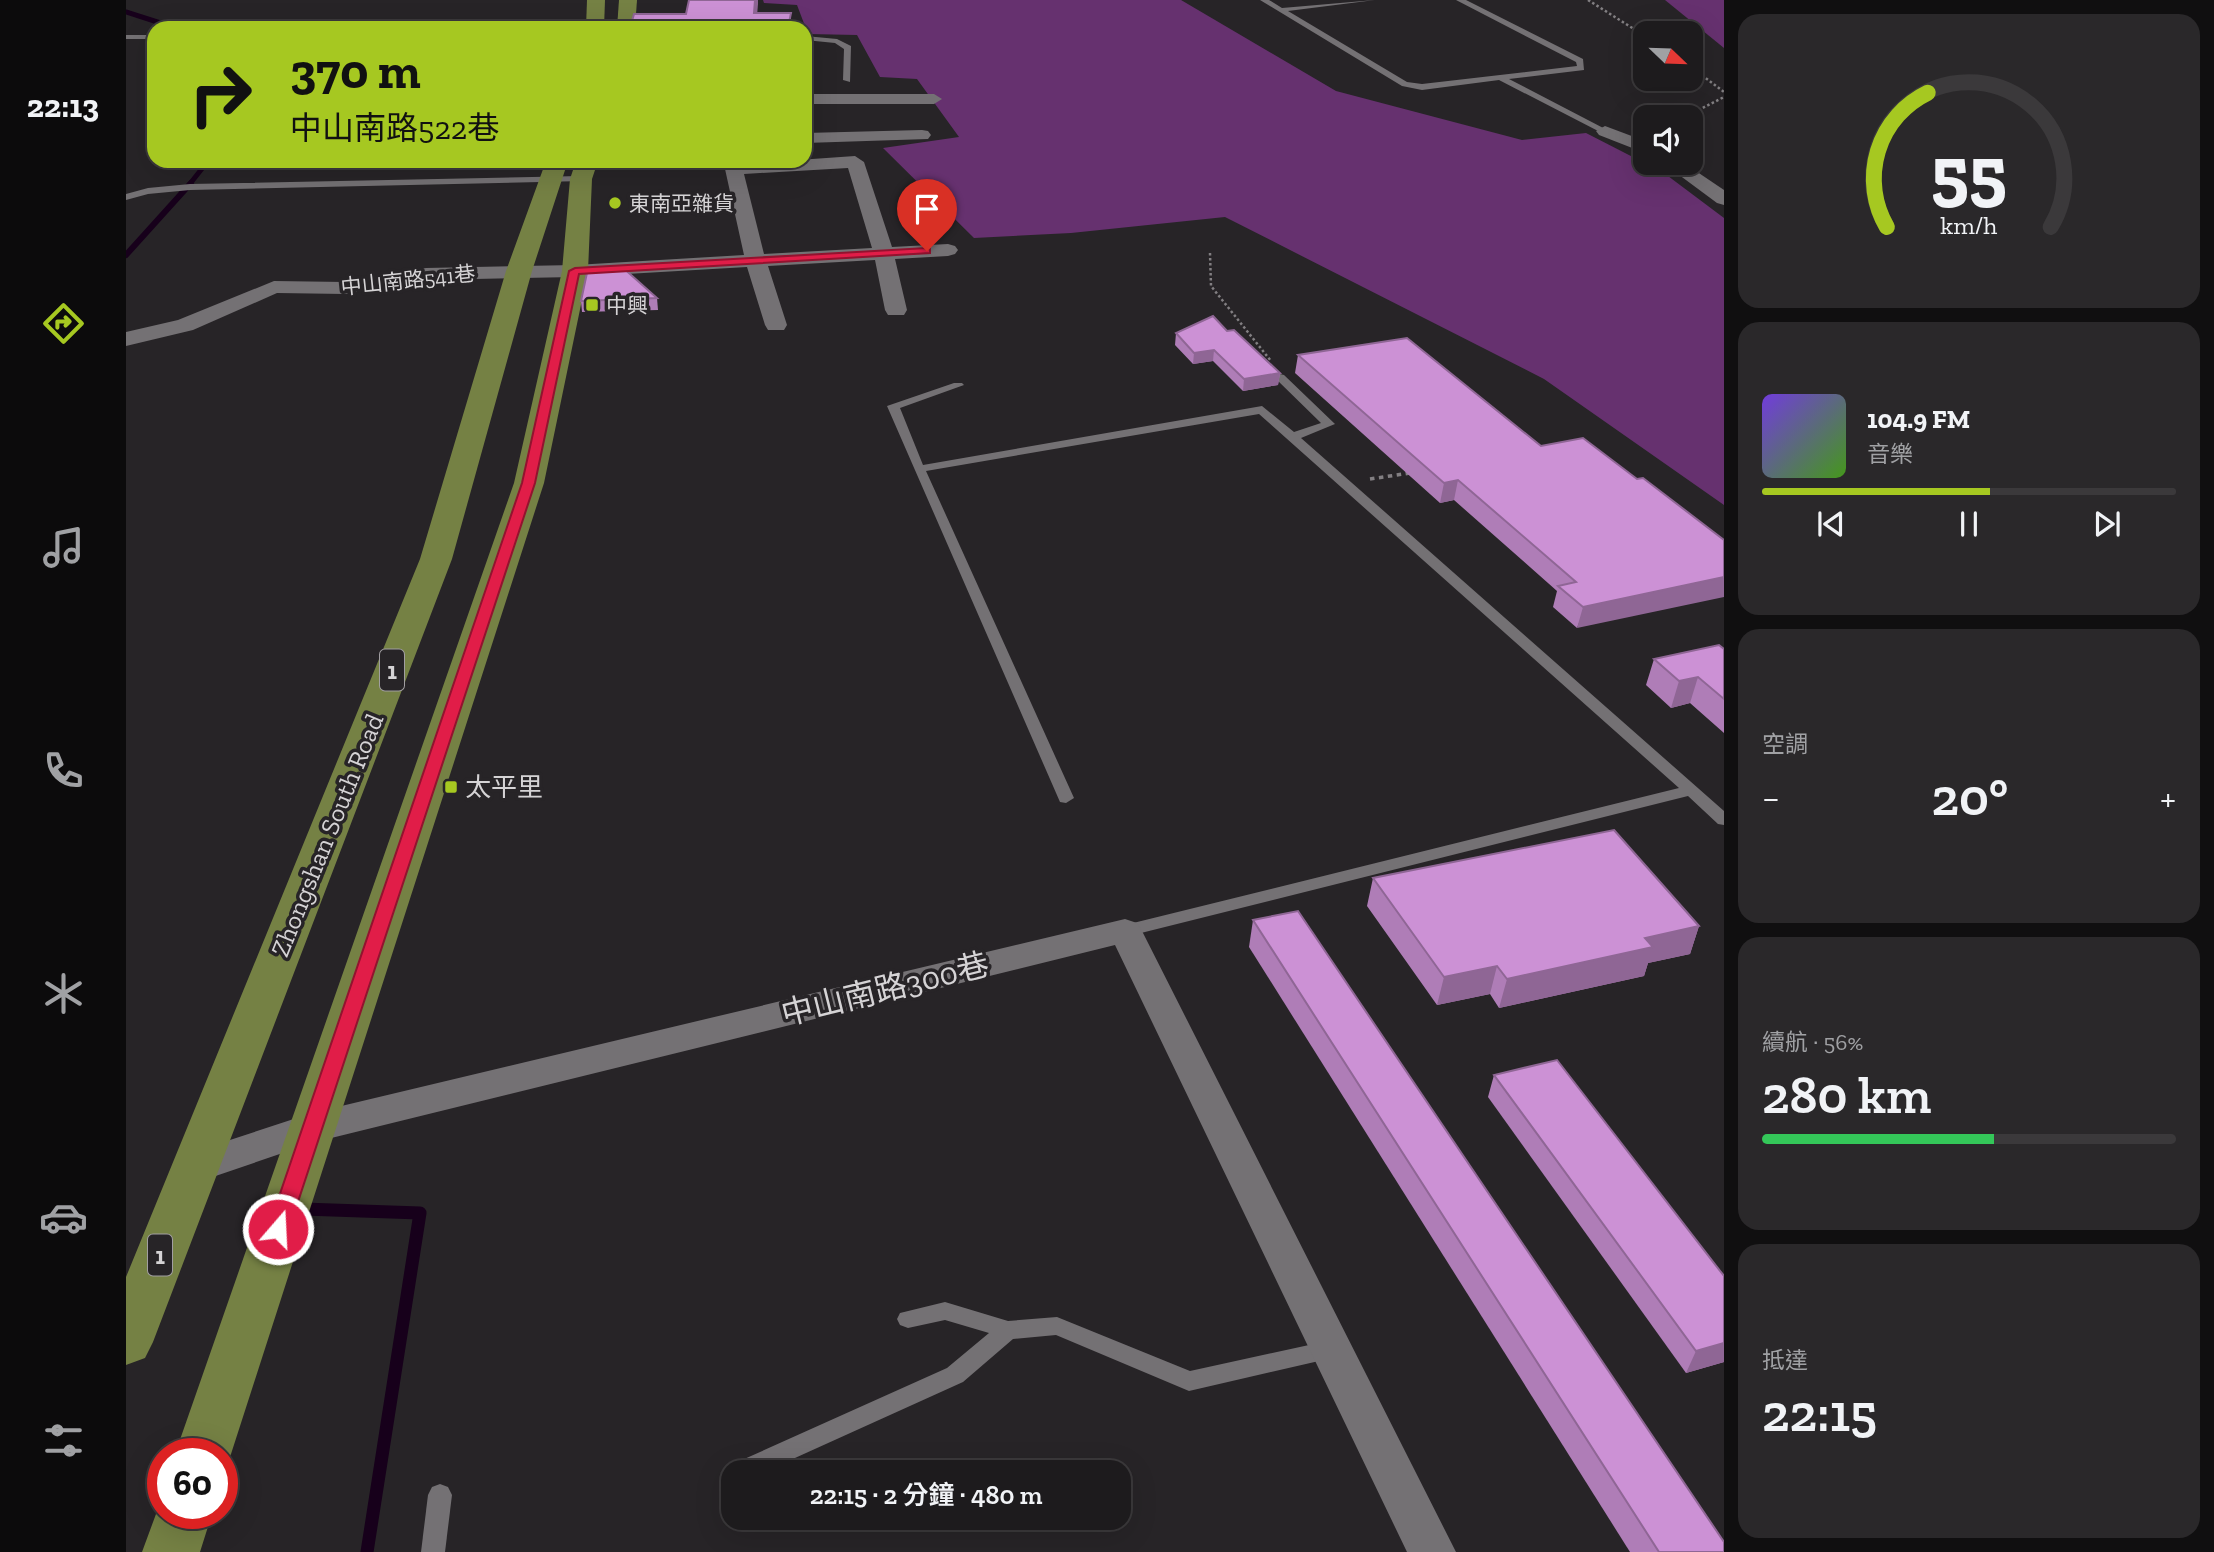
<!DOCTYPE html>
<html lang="zh-TW">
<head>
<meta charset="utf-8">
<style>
  :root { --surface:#1d1b1d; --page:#2a282a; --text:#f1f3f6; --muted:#a0a1a4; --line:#3b393b; --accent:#a6c821 }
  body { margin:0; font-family:"Zilla Slab","Noto Sans TC",serif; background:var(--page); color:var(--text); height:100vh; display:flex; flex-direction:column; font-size:26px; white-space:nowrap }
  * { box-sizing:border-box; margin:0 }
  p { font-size:23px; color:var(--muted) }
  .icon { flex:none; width:38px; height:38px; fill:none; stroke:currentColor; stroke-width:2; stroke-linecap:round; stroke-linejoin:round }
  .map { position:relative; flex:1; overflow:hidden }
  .details { display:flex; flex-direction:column; gap:14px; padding:14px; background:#100f10; width:490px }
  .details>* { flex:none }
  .top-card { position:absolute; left:21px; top:21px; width:665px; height:147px; border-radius:21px; box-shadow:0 7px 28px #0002,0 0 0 2px var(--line); background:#a6c821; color:#111; overflow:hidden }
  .needle { width:46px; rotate:113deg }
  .buttons { position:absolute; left:1507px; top:21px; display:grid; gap:14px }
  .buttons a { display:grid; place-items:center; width:70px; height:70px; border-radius:14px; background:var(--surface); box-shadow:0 7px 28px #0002,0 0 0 2px var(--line); font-size:35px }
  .speed { position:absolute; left:21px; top:1438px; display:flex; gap:14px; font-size:35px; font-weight:700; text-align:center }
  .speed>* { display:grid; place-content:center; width:91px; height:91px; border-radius:50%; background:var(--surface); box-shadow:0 7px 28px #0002,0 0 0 2px var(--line); line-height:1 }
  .speed .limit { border:10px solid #d22; background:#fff; color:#111 }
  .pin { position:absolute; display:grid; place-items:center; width:60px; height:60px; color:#fff; margin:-72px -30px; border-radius:50% 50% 50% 0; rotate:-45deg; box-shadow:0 0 7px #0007 }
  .pin .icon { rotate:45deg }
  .me { position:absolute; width:77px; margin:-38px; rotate:19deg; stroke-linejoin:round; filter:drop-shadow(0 0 5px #0008) }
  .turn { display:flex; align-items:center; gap:24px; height:147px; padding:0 28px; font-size:32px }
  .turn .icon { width:91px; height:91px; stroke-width:2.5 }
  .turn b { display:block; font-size:49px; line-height:60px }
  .big { font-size:52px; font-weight:600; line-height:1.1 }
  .details .widget { flex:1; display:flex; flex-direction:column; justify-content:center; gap:10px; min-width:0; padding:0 24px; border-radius:21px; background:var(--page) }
  .details .dial { align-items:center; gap:0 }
  .dial svg { height:182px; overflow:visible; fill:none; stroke:var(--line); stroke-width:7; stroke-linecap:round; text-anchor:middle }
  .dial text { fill:var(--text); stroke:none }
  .song { display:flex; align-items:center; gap:21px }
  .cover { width:84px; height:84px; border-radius:10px; background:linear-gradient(135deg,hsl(260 70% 55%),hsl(100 70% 35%)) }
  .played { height:7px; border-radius:4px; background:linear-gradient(90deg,var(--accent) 55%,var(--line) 55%) }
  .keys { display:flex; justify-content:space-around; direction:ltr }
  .heat { display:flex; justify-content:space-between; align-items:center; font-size:38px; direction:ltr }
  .charge { height:10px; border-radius:5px; background:linear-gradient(90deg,#34c759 56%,var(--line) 0) }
  .trip { position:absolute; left:595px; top:1460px; width:410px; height:70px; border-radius:21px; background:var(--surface); box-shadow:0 7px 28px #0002,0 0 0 2px var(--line); font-weight:600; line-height:70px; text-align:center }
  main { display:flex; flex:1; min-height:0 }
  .menu { display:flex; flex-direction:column; width:126px; justify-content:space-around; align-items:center; background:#0c0b0c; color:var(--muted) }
  .menu .icon { width:49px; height:49px }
  .menu .current { color:var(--accent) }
  .menu b { font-size:32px; color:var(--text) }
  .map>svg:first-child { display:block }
  .forest { fill:#66316f }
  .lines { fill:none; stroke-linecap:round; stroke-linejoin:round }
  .stream-far2 { stroke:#17001b; stroke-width:5 }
  .stream-far1 { stroke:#17001b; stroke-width:6 }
  .stream { stroke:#17001b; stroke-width:13 }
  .path-far1 { stroke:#827f82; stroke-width:2.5; stroke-dasharray:2.5 2.5; stroke-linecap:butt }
  .path { stroke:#827f82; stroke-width:3.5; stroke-dasharray:4.5 4.5; stroke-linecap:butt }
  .lane { fill:#747174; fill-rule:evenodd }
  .street { fill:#747174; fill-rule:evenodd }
  .primary { fill:#758144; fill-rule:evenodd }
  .wall { fill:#af7db7 }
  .shaded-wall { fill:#8f6695 }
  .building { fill:#cc91d5; stroke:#8f6695; stroke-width:2 }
  .route { fill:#e11d48; stroke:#92132f; stroke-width:2 }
  .poi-dot { fill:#a6c821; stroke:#272427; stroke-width:2.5 }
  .labels { text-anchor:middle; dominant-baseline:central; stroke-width:7; stroke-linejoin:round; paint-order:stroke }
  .far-poi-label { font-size:21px; fill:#d5d3d5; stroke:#272427; text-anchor:start }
  .far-street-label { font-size:21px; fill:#d5d3d5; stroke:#272427 }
  .shield { fill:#272427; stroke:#a19ea1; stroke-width:2 }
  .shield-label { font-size:24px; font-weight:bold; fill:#d5d3d5 }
  .poi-label { font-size:26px; fill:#d5d3d5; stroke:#272427; text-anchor:start }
  .street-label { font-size:26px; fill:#d5d3d5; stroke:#272427 }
  .near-street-label { font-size:32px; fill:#d5d3d5; stroke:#272427 }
</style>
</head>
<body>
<main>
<nav class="menu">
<b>22:13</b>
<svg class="icon current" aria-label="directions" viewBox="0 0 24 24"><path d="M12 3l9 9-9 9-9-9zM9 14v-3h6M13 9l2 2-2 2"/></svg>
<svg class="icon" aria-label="music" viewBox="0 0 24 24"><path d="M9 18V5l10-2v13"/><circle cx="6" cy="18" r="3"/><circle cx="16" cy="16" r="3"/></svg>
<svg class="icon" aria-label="phone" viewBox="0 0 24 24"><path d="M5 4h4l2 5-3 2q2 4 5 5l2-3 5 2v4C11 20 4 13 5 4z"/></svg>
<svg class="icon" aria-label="climate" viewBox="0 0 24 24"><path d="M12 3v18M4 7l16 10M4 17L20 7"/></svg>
<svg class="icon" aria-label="car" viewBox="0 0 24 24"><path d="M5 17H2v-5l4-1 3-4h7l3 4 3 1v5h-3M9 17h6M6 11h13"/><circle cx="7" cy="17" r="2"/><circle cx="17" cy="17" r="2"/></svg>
<svg class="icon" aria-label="filters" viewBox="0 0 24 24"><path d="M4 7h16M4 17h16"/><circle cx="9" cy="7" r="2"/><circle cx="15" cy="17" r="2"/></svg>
</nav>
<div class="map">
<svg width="1598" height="1552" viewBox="0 0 1598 1552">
  <rect width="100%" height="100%" fill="#272427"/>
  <g class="forest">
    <polygon points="637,0 1055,0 1210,91 1396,140 1460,133 1538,173 1598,218 1598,505 1418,379 1099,217 945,233 848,238 757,148 833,137 791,79 754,77 731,35 682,34 671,5 638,3"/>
    <polygon points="1539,0 1598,0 1598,48"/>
  </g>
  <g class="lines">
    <g class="stream-far2">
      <polyline points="0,12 50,28"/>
      <polyline points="63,185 82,161"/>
    </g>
    <polyline class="stream-far1" points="0,255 65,183"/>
    <polyline class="stream" points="177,1209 294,1213 241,1552"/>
    <g class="path-far1">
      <polyline points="1462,0 1519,36"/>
      <polyline points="1564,66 1598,92"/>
      <polyline points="1559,117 1598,97"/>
      <polyline points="1084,253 1085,286 1145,361"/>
    </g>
    <polyline class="path" points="1244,479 1284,473"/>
    <g class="lane">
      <polygon points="1134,0 1143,0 1156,8 1249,0 1162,11 1281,82 1296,84 1451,66 1450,62 1330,0 1340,0 1457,59 1458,70 1383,79 1483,131 1476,133 1373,80 1296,90 1276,86"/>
      <rect x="0" y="35" width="28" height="4"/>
      <polygon points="679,36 711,39 725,46 724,82 717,80 718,49 709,43 679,40"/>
      <polygon points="455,176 458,177 458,181 64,190 22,194 0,200 0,194 22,188 64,184"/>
      <polygon points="1154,374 1158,375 1209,424 1175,438 1598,811 1598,825 1592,824 1562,796 999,937 993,935 990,931 993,927 999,925 1553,788 1133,414 800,471 948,798 940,803 934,802 761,406 828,383 836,383 838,385 774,408 797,465 1136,406 1168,432 1195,423 1150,379 1150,375"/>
      <polygon points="819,1302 882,1321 931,1317 1064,1371 1206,1340 1214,1342 1217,1349 1214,1356 1206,1358 1063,1391 930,1335 887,1339 837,1382 638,1472 615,1472 612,1467 616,1460 821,1368 863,1333 819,1320 782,1328 774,1325 771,1319 774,1313"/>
      <polygon points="314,1484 322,1487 326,1495 319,1552 295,1552 302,1495 306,1487"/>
    </g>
    <g class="street">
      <polygon points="679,94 808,94 816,99 808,104 679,104"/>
      <polygon points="1479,126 1519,141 1519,153 1473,135 1470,131"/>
      <polygon points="796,130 802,131 805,135 802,139 679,143 679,133"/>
      <path d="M 729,156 L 738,162 L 766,247 L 822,244 L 829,246 L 832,250 L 829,254 L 822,256 L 769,259 L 781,310 L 778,315 L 762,315 L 759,310 L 749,260 L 642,266 L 661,325 L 658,330 L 642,330 L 639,325 L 621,267 L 449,277 L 300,280 L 219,294 L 151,293 L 67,330 L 0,346 L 0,332 L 52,320 L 148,281 L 219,282 L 300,268 L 449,265 L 618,255 L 599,169 L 601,165 ZM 722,168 L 746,248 L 638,254 L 618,174 Z"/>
      <polygon points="1537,163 1558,163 1598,190 1598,205 1591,203"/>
      <polygon points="999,919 1011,923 1016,931 1330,1552 1281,1552 989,945 189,1142 69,1183 55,1178 49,1167 55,1156 186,1113"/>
    </g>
    <g class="primary">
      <polygon points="461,0 479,0 478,28 460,28"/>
      <polygon points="493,0 511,0 509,28 491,28"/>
      <polygon points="420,161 442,161 406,271 326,559 27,1342 19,1358 0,1365 0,1277 294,559 380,271"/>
      <polygon points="450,161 472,161 466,179 462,271 418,483 105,1454 96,1472 96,1454 49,1454 388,483 436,271 444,179"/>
      <polygon points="37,1495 37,1514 86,1514 74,1552 16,1552"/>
    </g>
  </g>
  <g class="wall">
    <polygon points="531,298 532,310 456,312 455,301"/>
    <polygon points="1101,331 1154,373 1152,385 1117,391 1087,361 1067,364 1049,345 1050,333"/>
    <polygon points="1172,355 1415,446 1511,479 1451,628 1427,607 1431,591 1328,500 1314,503 1169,373"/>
    <polygon points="1598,649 1598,733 1564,703 1545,708 1520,685 1528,659"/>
    <polygon points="1247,878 1573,926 1564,954 1522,963 1518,976 1373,1008 1364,994 1311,1005 1241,906"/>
    <polygon points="1127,920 1598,1552 1504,1552 1123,947"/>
    <polygon points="1368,1075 1598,1276 1598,1362 1560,1373 1362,1097"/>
  </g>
  <g class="shaded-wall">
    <polygon points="629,0 632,0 632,4 630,28 628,13"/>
    <polygon points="665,13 665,28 662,28"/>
    <polygon points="1088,350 1087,361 1067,364 1068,353"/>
    <polygon points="1154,373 1152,385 1117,391 1118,379"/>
    <polygon points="1332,480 1328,500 1314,503 1318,483"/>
    <polygon points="1598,577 1598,597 1451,628 1457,607"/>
    <polygon points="1572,677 1564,703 1545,708 1553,681"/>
    <polygon points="1573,926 1564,954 1522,963 1518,976 1373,1008 1381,979 1519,938"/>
    <polygon points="1371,966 1364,994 1311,1005 1318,977"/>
    <polygon points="1598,1343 1598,1362 1560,1373 1570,1351"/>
  </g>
  <g class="building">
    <polygon points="563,0 629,0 628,13 665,13 662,28 504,28 508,14 560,14"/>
    <polygon points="495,266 531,298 455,301 462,268"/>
    <polygon points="1087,316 1101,331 1108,330 1154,373 1118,379 1088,350 1068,353 1050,333"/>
    <polygon points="1281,338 1415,446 1457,438 1511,479 1517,478 1598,540 1598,577 1457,607 1432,586 1450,582 1332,480 1318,483 1172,355"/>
    <polygon points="1593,645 1598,649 1598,699 1572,677 1553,681 1528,659"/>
    <polygon points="1488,830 1573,926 1519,938 1527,947 1381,979 1371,966 1318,977 1247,878"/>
    <polygon points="1172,911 1598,1542 1598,1552 1533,1552 1127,920"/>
    <polygon points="1431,1060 1598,1276 1598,1343 1570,1351 1368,1075"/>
  </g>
  <polygon class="route" points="801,248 804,249 804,253 453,274 409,483 163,1229 160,1235 152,1237 145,1235 142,1229 396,483 443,271 449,268"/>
  <g class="poi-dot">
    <circle cx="489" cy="203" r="7"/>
    <rect x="459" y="298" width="14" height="14" rx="3.5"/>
    <rect x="318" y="780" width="14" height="14" rx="3.5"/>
  </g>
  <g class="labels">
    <g class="far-poi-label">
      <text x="503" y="203">東南亞雜貨</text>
      <text x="480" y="305">中興</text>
    </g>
    <g class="far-street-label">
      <text transform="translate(282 280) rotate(-6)">中山南路541巷</text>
    </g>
    <g class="shield">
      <rect x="254" y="649.5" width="24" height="41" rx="5"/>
      <rect x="22" y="1234.5" width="24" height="41" rx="5"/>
    </g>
    <g class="shield-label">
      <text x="266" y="670">1</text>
      <text x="34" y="1255">1</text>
    </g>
    <g class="poi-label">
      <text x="339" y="787">太平里</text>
    </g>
    <g class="street-label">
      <text transform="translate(201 835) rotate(-68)">Zhongshan South Road</text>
    </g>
    <g class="near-street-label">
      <text transform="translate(759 989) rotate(-14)">中山南路300巷</text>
    </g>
  </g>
</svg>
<div class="buttons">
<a><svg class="needle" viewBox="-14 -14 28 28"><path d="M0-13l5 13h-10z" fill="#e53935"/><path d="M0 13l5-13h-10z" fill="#a0a1a4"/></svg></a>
<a><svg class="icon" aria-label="sound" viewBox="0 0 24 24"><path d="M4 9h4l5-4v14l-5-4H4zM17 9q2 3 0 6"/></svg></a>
</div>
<div class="speed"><div class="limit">60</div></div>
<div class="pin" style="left:801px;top:251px;background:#d93025"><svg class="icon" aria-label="arrive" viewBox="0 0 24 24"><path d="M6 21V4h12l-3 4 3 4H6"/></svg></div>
<svg class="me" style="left:152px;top:1229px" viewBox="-20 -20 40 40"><circle r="17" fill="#e11d48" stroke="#fff" stroke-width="3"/><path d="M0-11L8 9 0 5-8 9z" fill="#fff"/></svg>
<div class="trip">22:15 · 2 分鐘 · 480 m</div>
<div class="top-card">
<div class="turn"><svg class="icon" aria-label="right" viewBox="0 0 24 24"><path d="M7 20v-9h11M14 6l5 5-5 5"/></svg><div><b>370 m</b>中山南路522巷</div></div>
</div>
</div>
<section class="details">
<div class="widget dial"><svg viewBox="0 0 100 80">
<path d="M14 69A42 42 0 1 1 86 69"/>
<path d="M14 69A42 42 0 0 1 32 10" stroke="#a6c821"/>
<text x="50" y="56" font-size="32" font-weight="700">55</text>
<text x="50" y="72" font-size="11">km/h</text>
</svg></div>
<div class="widget">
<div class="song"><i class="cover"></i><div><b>104.9 FM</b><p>音樂</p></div></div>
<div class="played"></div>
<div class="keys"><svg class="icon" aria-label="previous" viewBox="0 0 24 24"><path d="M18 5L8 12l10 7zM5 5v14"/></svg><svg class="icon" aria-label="pause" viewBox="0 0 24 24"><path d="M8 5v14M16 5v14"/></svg><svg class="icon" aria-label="next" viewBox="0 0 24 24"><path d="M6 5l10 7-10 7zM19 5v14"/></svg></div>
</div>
<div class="widget"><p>空調</p>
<div class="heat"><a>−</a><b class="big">20°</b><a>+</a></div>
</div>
<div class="widget"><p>續航 · 56%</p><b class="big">280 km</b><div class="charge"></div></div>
<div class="widget"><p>抵達</p><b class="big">22:15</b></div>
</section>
</main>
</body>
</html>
